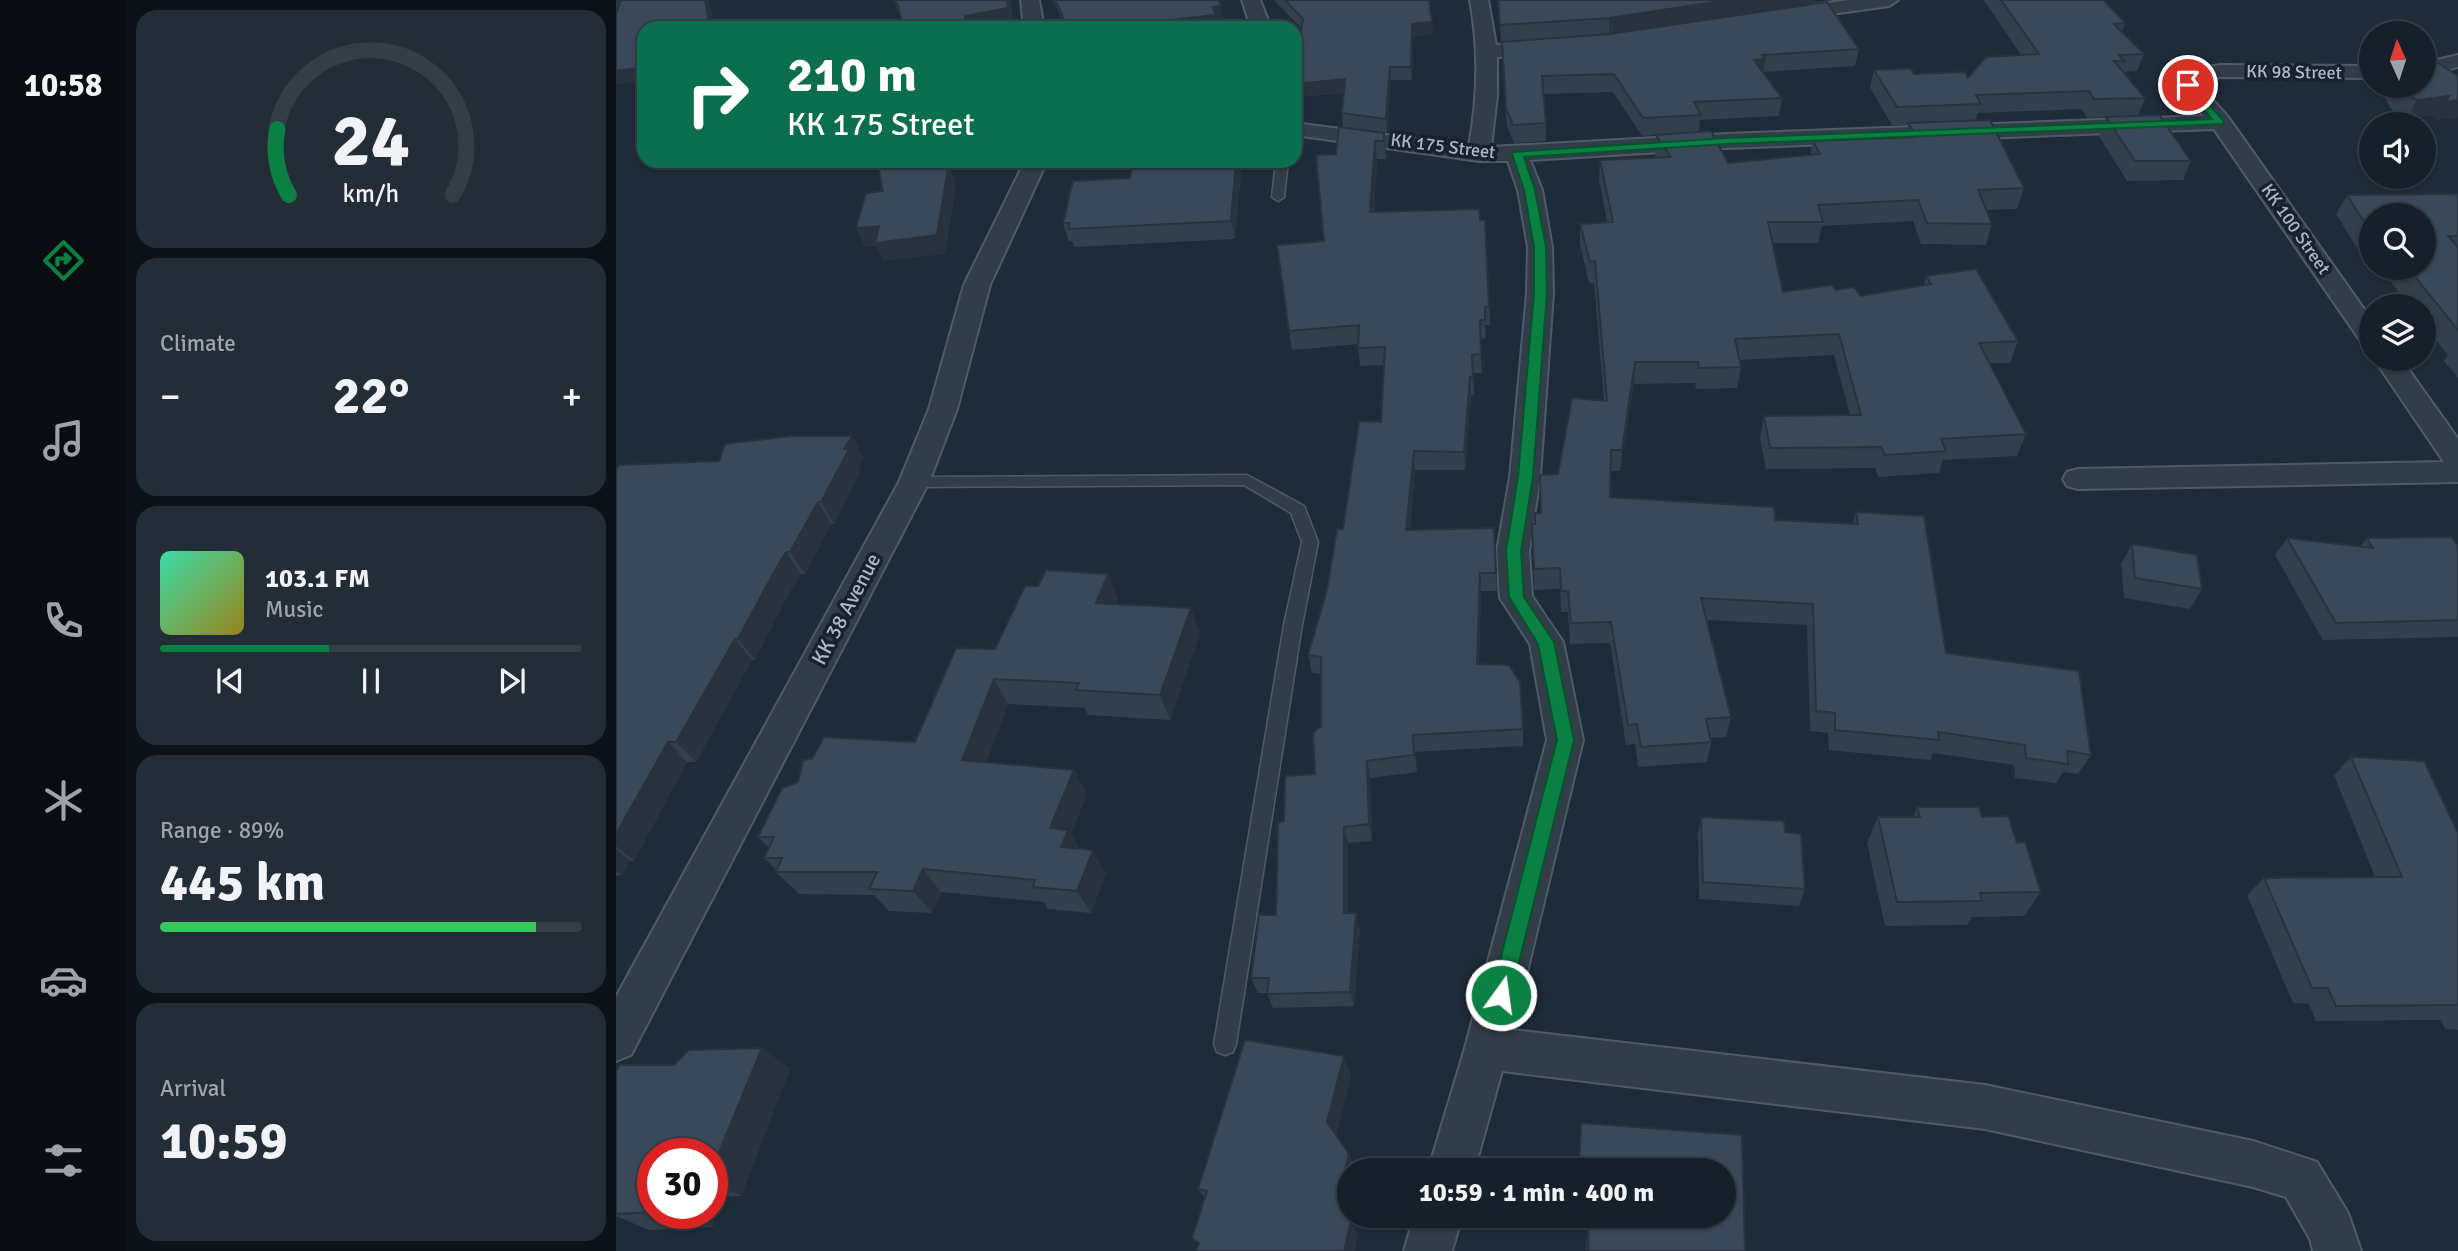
<!DOCTYPE html>
<html lang="en">
<head>
<meta charset="utf-8">
<style>
  :root { --surface:#16202b; --page:#232d37; --text:#f1f3f6; --muted:#9ea3a9; --line:#353e47; --accent:#0b8043 }
  body { margin:0; font-family:Signika,sans-serif; background:var(--page); color:var(--text); height:100vh; display:flex; flex-direction:column; font-size:26px; white-space:nowrap }
  * { box-sizing:border-box; margin:0 }
  p { font-size:23px; color:var(--muted) }
  .icon { flex:none; width:38px; height:38px; fill:none; stroke:currentColor; stroke-width:2; stroke-linecap:round; stroke-linejoin:round }
  .map { position:relative; flex:1; overflow:hidden }
  .side { display:flex; flex-direction:column; gap:10px; padding:10px; background:#0c1218; width:490px }
  .side>* { flex:none }
  .banner { position:absolute; left:21px; top:21px; width:665px; height:147px; border-radius:21px; box-shadow:0 2px 5px #0004,0 0 0 2px var(--line); background:#0b6e4f; color:#fff; overflow:hidden }
  .needle { width:46px; rotate:357deg }
  .buttons { position:absolute; left:1743px; top:21px; display:grid; gap:14px }
  .buttons a { display:grid; place-items:center; width:77px; height:77px; border-radius:50%; background:var(--surface); box-shadow:0 2px 5px #0004,0 0 0 2px var(--line); font-size:35px }
  .speed { position:absolute; left:21px; top:1138px; display:flex; gap:14px; font-size:35px; font-weight:700; text-align:center }
  .speed>* { display:grid; place-content:center; width:91px; height:91px; border-radius:50%; background:var(--surface); box-shadow:0 2px 5px #0004,0 0 0 2px var(--line); line-height:1 }
  .speed .limit { border:10px solid #d22; background:#fff; color:#111 }
  .pin { position:absolute; display:grid; place-items:center; width:60px; height:60px; color:#fff; margin:-30px; border:4px solid #fff; border-radius:50%; box-shadow:0 2px 7px #0007 }
  .me { position:absolute; width:77px; margin:-38px; rotate:14deg; stroke-linejoin:round; filter:drop-shadow(0 0 5px #0008) }
  .turn { display:flex; align-items:center; gap:24px; height:147px; padding:0 35px; font-size:32px }
  .turn .icon { width:91px; height:91px; stroke-width:2.5 }
  .turn b { display:block; font-size:49px; line-height:60px }
  .big { font-size:52px; font-weight:700; line-height:1.1 }
  .side .tile { flex:1; display:flex; flex-direction:column; justify-content:center; gap:10px; min-width:0; padding:0 24px; border-radius:21px; background:var(--page) }
  .side .dial { align-items:center; gap:0 }
  .dial svg { height:182px; overflow:visible; fill:none; stroke:var(--line); stroke-width:7; stroke-linecap:round; text-anchor:middle }
  .dial text { fill:var(--text); stroke:none }
  .song { display:flex; align-items:center; gap:21px }
  .cover { width:84px; height:84px; border-radius:10px; background:linear-gradient(135deg,hsl(160 70% 55%),hsl(50 70% 35%)) }
  .played { height:7px; border-radius:4px; background:linear-gradient(90deg,var(--accent) 40%,var(--line) 40%) }
  .keys { display:flex; justify-content:space-around; direction:ltr }
  .heat { display:flex; justify-content:space-between; align-items:center; font-size:38px; direction:ltr }
  .charge { height:10px; border-radius:5px; background:linear-gradient(90deg,#34c759 89%,var(--line) 0) }
  .trip { position:absolute; left:721px; top:1158px; width:399px; height:70px; border-radius:35px; background:var(--surface); box-shadow:0 2px 5px #0004,0 0 0 2px var(--line); font-weight:700; line-height:70px; text-align:center }
  main { display:flex; flex:1; min-height:0 }
  .menu { display:flex; flex-direction:column; width:126px; justify-content:space-around; align-items:center; background:#090d11; color:var(--muted) }
  .menu .icon { width:49px; height:49px }
  .menu .on { color:var(--accent) }
  .menu b { font-size:32px; color:var(--text) }
  .map>svg:first-child { display:block }
  .lines { fill:none; stroke-linecap:round; stroke-linejoin:round }
  .service-casing { stroke:#505a67; stroke-width:3 }
  .minor-casing { stroke:#505a67; stroke-width:4 }
  .service { fill:#323d4a; fill-rule:evenodd }
  .minor { fill:#323d4a; fill-rule:evenodd }
  .wall { fill:#323f4d; fill-rule:evenodd }
  .shaded-wall { fill:#29333e }
  .building { fill:#3a4959; stroke:#29333e; stroke-width:2 }
  .route { fill:#0b8043; stroke:#07532c; stroke-width:2 }
  .labels { text-anchor:middle; dominant-baseline:central; stroke-width:7; stroke-linejoin:round; paint-order:stroke }
  .far-street-label { font-size:18px; fill:#acb7c6; stroke:#18222e }
  .street-label { font-size:21px; fill:#acb7c6; stroke:#18222e }
</style>
</head>
<body>
<main>
<nav class="menu">
<b>10:58</b>
<svg class="icon on" aria-label="directions" viewBox="0 0 24 24"><path d="M12 3l9 9-9 9-9-9zM9 14v-3h6M13 9l2 2-2 2"/></svg>
<svg class="icon" aria-label="music" viewBox="0 0 24 24"><path d="M9 18V5l10-2v13"/><circle cx="6" cy="18" r="3"/><circle cx="16" cy="16" r="3"/></svg>
<svg class="icon" aria-label="phone" viewBox="0 0 24 24"><path d="M5 4h4l2 5-3 2q2 4 5 5l2-3 5 2v4C11 20 4 13 5 4z"/></svg>
<svg class="icon" aria-label="climate" viewBox="0 0 24 24"><path d="M12 3v18M4 7l16 10M4 17L20 7"/></svg>
<svg class="icon" aria-label="car" viewBox="0 0 24 24"><path d="M5 17H2v-5l4-1 3-4h7l3 4 3 1v5h-3M9 17h6M6 11h13"/><circle cx="7" cy="17" r="2"/><circle cx="17" cy="17" r="2"/></svg>
<svg class="icon" aria-label="filters" viewBox="0 0 24 24"><path d="M4 7h16M4 17h16"/><circle cx="9" cy="7" r="2"/><circle cx="15" cy="17" r="2"/></svg>
</nav>
<section class="side">
<div class="tile dial"><svg viewBox="0 0 100 80">
<path d="M14 69A42 42 0 1 1 86 69"/>
<path d="M14 69A42 42 0 0 1 9 40" stroke="#0b8043"/>
<text x="50" y="56" font-size="32" font-weight="700">24</text>
<text x="50" y="72" font-size="11">km/h</text>
</svg></div>
<div class="tile"><p>Climate</p>
<div class="heat"><a>−</a><b class="big">22°</b><a>+</a></div>
</div>
<div class="tile">
<div class="song"><i class="cover"></i><div><b>103.1 FM</b><p>Music</p></div></div>
<div class="played"></div>
<div class="keys"><svg class="icon" aria-label="previous" viewBox="0 0 24 24"><path d="M18 5L8 12l10 7zM5 5v14"/></svg><svg class="icon" aria-label="pause" viewBox="0 0 24 24"><path d="M8 5v14M16 5v14"/></svg><svg class="icon" aria-label="next" viewBox="0 0 24 24"><path d="M6 5l10 7-10 7zM19 5v14"/></svg></div>
</div>
<div class="tile"><p>Range · 89%</p><b class="big">445 km</b><div class="charge"></div></div>
<div class="tile"><p>Arrival</p><b class="big">10:59</b></div>
</section>
<div class="map">
<svg width="1842" height="1251" viewBox="0 0 1842 1251">
  <rect width="100%" height="100%" fill="#1e2b39"/>
  <g class="lines">
    <defs>
      <g id="service">
        <polygon points="660,161 672,161 668,197 662,201 656,197"/>
        <polygon points="631,475 688,506 702,542 686,625 620,1044 617,1052 609,1055 601,1052 598,1044 668,625 686,542 675,513 628,485 298,487 290,482 298,477"/>
      </g>
      <g id="minor">
        <polygon points="405,0 423,0 428,28 408,28"/>
        <polygon points="626,0 644,0 655,28 635,28"/>
        <path d="M 854,0 L 872,0 L 880,45 L 931,42 L 941,48 L 931,54 L 881,57 L 881,96 L 875,147 L 1111,134 L 1588,116 L 1562,85 L 1570,71 L 1604,65 L 1755,66 L 1755,78 L 1604,77 L 1585,80 L 1583,84 L 1612,117 L 1755,319 L 1755,345 L 1746,343 L 1598,129 L 1111,148 L 914,160 L 926,190 L 936,247 L 937,293 L 924,477 L 913,551 L 916,596 L 947,642 L 967,740 L 897,1030 L 1369,1085 L 1637,1141 L 1701,1162 L 1732,1213 L 1745,1251 L 1697,1251 L 1694,1239 L 1670,1197 L 1637,1187 L 1369,1129 L 886,1071 L 858,1171 L 812,1171 L 849,1048 L 931,740 L 914,644 L 884,598 L 881,551 L 894,477 L 911,293 L 912,247 L 902,190 L 892,161 L 863,161 L 679,135 L 679,123 L 853,146 C 862,97 863,49 854,0 Z"/>
        <polygon points="1233,0 1282,0 1273,6 1172,20 1163,14 1172,8"/>
        <polygon points="1842,55 1842,67 1808,75 1808,63"/>
        <polygon points="409,161 431,161 374,285 341,409 313,482 15,1055 0,1061 0,997 283,482 313,409 348,285"/>
        <polygon points="1758,359 1785,359 1842,439 1842,482 1462,489 1451,486 1447,479 1451,472 1462,469 1828,462"/>
        <polygon points="798,1216 846,1216 836,1251 788,1251"/>
      </g>
    </defs>
    <use href="#service" class="service-casing"/>
    <use href="#minor" class="minor-casing"/>
    <use href="#service" class="service"/>
    <use href="#minor" class="minor"/>
  </g>
  <g class="wall">
    <polygon points="437,0 603,0 608,22 601,23 602,28 450,28"/>
    <polygon points="658,0 813,0 817,34 797,37 796,80 775,80 771,133 727,127 726,113 728,93 679,97 679,69 686,29"/>
    <polygon points="882,0 1198,3 1243,49 1239,66 1147,72 1166,98 1163,116 1084,120 1083,132 1112,163 1194,155 1197,141 1289,138 1292,125 1276,125 1254,88 1258,70 1352,78 1405,55 1368,0 1488,0 1509,23 1506,32 1528,54 1521,71 1507,72 1529,98 1522,116 1471,118 1466,109 1362,113 1359,121 1408,188 1401,209 1371,210 1376,224 1370,245 1305,244 1297,221 1206,226 1202,243 1157,243 1167,292 1220,290 1245,296 1308,285 1310,276 1402,341 1394,363 1373,363 1410,434 1401,456 1327,460 1323,473 1262,477 1259,468 1150,469 1144,438 1148,416 1234,415 1218,355 1124,360 1125,367 1121,388 1080,389 1079,383 1018,384 1004,471 995,471 994,497 1159,520 1237,523 1240,512 1330,653 1475,755 1462,774 1447,772 1440,783 1399,778 1398,765 1317,753 1314,760 1213,750 1212,733 1194,731 1191,625 1091,620 1115,717 1110,737 1094,738 1095,742 1091,762 1022,767 1019,744 1010,745 994,643 954,644 952,612 945,612 944,589 918,590 916,530 942,474 988,401 978,283 973,283 964,245 964,224 991,222 983,180 984,160 1040,158 1039,155 1040,135 1026,136 997,92 928,94 930,141 898,143 891,126"/>
    <polygon points="1842,76 1842,117 1819,120 1822,115 1791,119 1774,108 1763,86 1808,86"/>
    <polygon points="1490,117 1575,161 1567,180 1511,181 1483,136"/>
    <polygon points="768,133 770,151 770,159 761,159 758,212 869,220 874,325 869,325 870,338 864,339 866,373 857,373 858,395 855,395 849,470 799,470 794,530 878,528 881,591 865,591 863,665 907,729 907,746 799,752 801,772 754,778 756,841 732,843 732,913 744,928 738,1006 657,1008 651,993 642,993 635,978 660,915 668,821 699,774 705,726 705,674 696,673 692,655 727,529 765,422 768,365 744,366 742,344 676,350 673,331 708,241 720,154"/>
    <polygon points="626,161 619,239 458,247 456,241 453,241 447,223 514,178"/>
    <polygon points="1842,194 1842,378 1828,361 1832,355 1808,324 1808,306 1794,306 1764,268 1808,268 1755,215 1755,256 1749,248 1740,247 1720,214 1731,195"/>
    <polygon points="248,458 243,467 245,470 218,524 215,524 189,574 185,574 174,591 139,660 136,660 80,762 71,762 18,861 14,861 6,875 0,876 0,468"/>
    <polygon points="1671,538 1744,547 1751,538 1842,546 1842,637 1707,640 1659,555"/>
    <polygon points="1516,544 1586,589 1574,609 1508,598 1505,564"/>
    <polygon points="492,574 502,600 501,604 584,634 554,720 472,715 469,708 392,704 370,762 458,770 471,794 455,834 463,848 490,873 475,913 432,909 428,902 325,892 316,913 273,911 258,895 183,894 160,872 160,870 148,858 153,848 142,837 299,742 379,649 422,586"/>
    <polygon points="1735,757 1842,833 1842,1030 1829,1029 1825,1020 1700,1021 1693,1004 1677,1003 1631,895 1648,878 1759,877 1718,775"/>
    <polygon points="1301,807 1366,817 1401,843 1425,892 1408,916 1356,917 1351,925 1269,926 1251,843 1262,817 1297,817"/>
    <polygon points="1085,817 1169,832 1189,889 1183,906 1083,899 1082,834"/>
    <path d="M 146,1048 L 174,1069 L 125,1196 L 101,1197 L 97,1227 L 33,1230 L 0,1216 L 0,1072 L 58,1065 ZM 37,1153 L 96,1153 L 96,1213 L 37,1213 Z"/>
    <polygon points="735,1076 720,1136 733,1171 733,1199 730,1212 742,1236 582,1244 576,1238 589,1198 582,1189"/>
    <polygon points="965,1123 1126,1135 1129,1251 970,1251 972,1216 1108,1216 1108,1171 963,1171"/>
  </g>
  <g class="shaded-wall">
    <polygon points="0,0 8,0 13,9 0,10"/>
    <polygon points="89,0 93,0 99,28 94,28"/>
    <polygon points="277,0 280,0 286,13 282,14"/>
    <polygon points="391,0 395,0 398,25 381,28 352,28 349,16"/>
    <polygon points="1112,0 1198,0 1198,3 993,34 993,18"/>
    <polygon points="605,6 608,22 601,23 602,28 547,28 545,21 597,7"/>
    <polygon points="816,22 817,34 797,37 796,80 795,67 796,24"/>
    <polygon points="1149,59 1146,77 1138,60"/>
    <polygon points="774,67 775,80 771,133 770,119"/>
    <polygon points="21,68 28,76 28,90 25,90 20,82 0,85 0,71"/>
    <polygon points="729,79 731,92 679,97 679,84"/>
    <polygon points="1833,96 1822,115 1791,119 1801,100"/>
    <polygon points="1842,100 1842,117 1819,120 1830,102"/>
    <polygon points="768,133 770,151 770,159 768,141"/>
    <polygon points="759,141 761,159 756,231 754,212"/>
    <polygon points="331,161 333,161 340,186 329,254 268,261 260,246 249,247 240,228"/>
    <polygon points="620,161 626,161 619,239 615,221"/>
    <polygon points="1019,362 1018,384 1004,471 1006,450"/>
    <polygon points="854,377 855,395 849,470 848,452"/>
    <polygon points="236,436 248,458 243,467 245,470 218,524 205,502 228,449"/>
    <polygon points="798,451 799,470 792,548 790,530"/>
    <polygon points="202,502 215,524 189,574 174,552"/>
    <polygon points="170,552 185,574 174,591 139,660 122,639 159,570"/>
    <polygon points="864,573 865,591 862,682 861,664"/>
    <polygon points="492,574 502,600 491,628 480,603"/>
    <polygon points="575,608 584,634 554,720 544,695"/>
    <polygon points="119,639 136,660 80,762 60,742"/>
    <polygon points="378,679 392,704 362,784 346,760"/>
    <polygon points="52,742 71,762 18,861 0,846 0,834"/>
    <polygon points="751,761 754,778 756,841 753,824"/>
    <polygon points="458,770 471,794 455,834 466,853 459,870 434,828"/>
    <polygon points="728,827 732,843 732,929 728,913"/>
    <polygon points="0,849 14,861 6,875 0,871"/>
    <polygon points="477,850 490,873 475,913 461,891"/>
    <polygon points="307,869 325,892 316,913 297,891"/>
    <polygon points="740,913 744,928 738,1006 734,992"/>
    <polygon points="146,1048 174,1069 125,1196 96,1181 96,1169"/>
    <polygon points="728,1056 735,1076 719,1141 711,1122"/>
    <polygon points="733,1154 740,1171 733,1171 733,1199 729,1213 722,1197"/>
    <polygon points="96,1194 101,1197 97,1227 68,1213 96,1213"/>
    <polygon points="735,1221 742,1236 739,1251 728,1251"/>
  </g>
  <g class="building">
    <polygon points="5,0 89,0 94,28 28,28 28,76 17,77 21,68 0,71 0,15"/>
    <polygon points="280,0 391,0 392,8 349,16 352,28 288,28"/>
    <polygon points="439,0 603,0 605,6 597,7 599,15 545,21 550,28 452,28"/>
    <polygon points="669,0 813,0 816,22 796,24 795,67 774,67 770,119 726,113 729,79 679,84 679,69 687,19"/>
    <polygon points="882,0 1112,0 993,18 884,25"/>
    <polygon points="1385,0 1488,0 1509,23 1498,24 1528,54 1503,55 1508,61 1498,61 1529,98 1478,99 1473,91 1360,95 1365,104 1281,107 1258,70 1295,68 1298,74 1349,72 1352,78 1370,57 1423,54"/>
    <polygon points="1211,2 1243,49 1146,55 1149,59 1138,60 1166,98 1078,102 1085,115 1027,118 998,74 926,76 930,123 897,125 890,108 886,42 994,34"/>
    <polygon points="1817,60 1842,76 1842,100 1830,102 1833,96 1801,100 1784,90 1782,86 1808,86 1808,62"/>
    <polygon points="1543,115 1575,161 1519,161 1490,117"/>
    <polygon points="1374,120 1408,188 1362,190 1376,224 1311,223 1302,200 1202,205 1207,222 1152,222 1167,292 1216,285 1220,290 1238,287 1245,296 1315,284 1310,276 1360,269 1402,341 1363,343 1410,434 1325,439 1330,451 1269,455 1265,447 1154,448 1148,416 1245,415 1223,334 1119,339 1125,367 1083,368 1082,362 1019,362 1006,450 995,450 994,497 1158,507 1159,520 1242,524 1240,512 1308,516 1330,653 1463,671 1475,755 1451,751 1452,764 1410,758 1409,745 1322,732 1323,740 1219,730 1219,713 1200,711 1197,604 1085,598 1115,717 1090,719 1095,742 1025,747 1021,724 1012,725 995,622 955,623 952,591 945,591 944,568 918,569 916,530 916,524 919,524 919,513 925,513 924,475 942,474 956,398 991,401 979,261 974,262 964,224 997,222 984,160 1055,157 1040,135 1095,131 1112,163 1204,154 1197,141 1301,137 1292,123"/>
    <polygon points="723,127 768,133 768,141 759,141 754,212 863,209 864,220 869,220 873,307 869,307 869,320 864,320 865,354 856,355 857,377 854,377 848,452 798,451 790,530 878,528 880,573 864,573 861,664 893,665 904,682 907,729 797,735 798,755 751,761 753,824 728,827 728,913 740,913 734,992 651,994 653,978 635,978 643,915 660,915 662,823 668,821 669,776 699,774 697,733 705,726 705,657 692,655 711,590 721,529 727,529 743,421 765,422 769,347 742,348 743,325 673,331 661,245 708,241 700,155 720,154"/>
    <polygon points="261,161 331,161 332,168 321,235 259,243 263,226 240,228 250,193 267,191"/>
    <polygon points="518,161 620,161 615,221 452,229 454,223 447,223 457,181 514,178"/>
    <polygon points="1842,194 1842,236 1832,236 1842,247 1842,330 1792,268 1808,268 1808,215 1755,215 1755,228 1752,228 1731,195"/>
    <polygon points="175,436 236,436 228,449 233,449 205,502 202,502 174,552 170,552 159,570 122,639 119,639 60,742 52,742 0,834 0,468 3,465 103,461 109,444"/>
    <polygon points="1835,537 1842,546 1842,620 1720,623 1671,538 1757,548 1751,538"/>
    <polygon points="1516,544 1581,555 1586,589 1519,578"/>
    <polygon points="430,570 492,574 480,603 575,608 544,695 460,690 463,683 378,679 346,760 458,770 434,828 452,830 445,847 477,850 461,891 417,887 419,880 307,869 297,891 253,889 261,872 160,872 166,858 148,858 158,837 142,837 166,788 182,782 187,760 196,759 208,737 299,742 340,648 379,649 409,586 422,586"/>
    <polygon points="1735,757 1808,761 1842,833 1842,1005 1720,1006 1712,988 1696,988 1648,878 1786,877"/>
    <polygon points="1301,807 1363,807 1366,817 1392,816 1401,843 1409,842 1425,892 1364,893 1366,901 1281,902 1262,817 1304,817"/>
    <polygon points="1085,817 1168,821 1169,832 1185,834 1189,889 1087,882"/>
    <polygon points="629,1040 728,1056 711,1122 733,1154 722,1197 735,1221 728,1251 580,1251 583,1243 576,1238 591,1191 582,1189"/>
    <polygon points="146,1048 96,1169 96,1153 37,1153 37,1212 0,1214 0,1072 4,1065 58,1065 73,1050"/>
    <polygon points="965,1123 1126,1135 1129,1251 972,1251 973,1216 1108,1216 1108,1171 963,1171"/>
  </g>
  <polygon class="route" points="1572,82 1607,120 1607,124 1111,144 908,157 919,190 930,247 931,293 917,477 905,551 908,597 938,642 958,740 895,995 892,1002 885,1004 878,1002 875,995 941,740 922,644 893,597 890,551 902,477 918,293 918,247 908,190 896,154 897,152 1111,138 1596,119 1567,85"/>
  <g class="labels">
    <g class="far-street-label">
      <text transform="translate(1678 72) rotate(1)">KK 98 Street</text>
      <text transform="translate(827 146) rotate(7)">KK 175 Street</text>
      <text transform="translate(1680 229) rotate(55)">KK 100 Street</text>
    </g>
    <g class="street-label">
      <text transform="translate(230 609) rotate(-62)">KK 38 Avenue</text>
    </g>
  </g>
</svg>
<div class="buttons">
<a><svg class="needle" viewBox="-14 -14 28 28"><path d="M0-13l5 13h-10z" fill="#e53935"/><path d="M0 13l5-13h-10z" fill="#9ea3a9"/></svg></a>
<a><svg class="icon" aria-label="sound" viewBox="0 0 24 24"><path d="M4 9h4l5-4v14l-5-4H4zM17 9q2 3 0 6"/></svg></a>
<a><svg class="icon" aria-label="search" viewBox="0 0 24 24"><circle cx="10" cy="10" r="6"/><path d="M15 15l6 6"/></svg></a>
<a><svg class="icon" aria-label="layers" viewBox="0 0 24 24"><path d="M12 4l9 5-9 5-9-5zM3 14l9 5 9-5"/></svg></a>
</div>
<div class="speed"><div class="limit">30</div></div>
<div class="pin" style="left:1572px;top:85px;background:#d93025"><svg class="icon" aria-label="arrive" viewBox="0 0 24 24"><path d="M6 21V4h12l-3 4 3 4H6"/></svg></div>
<svg class="me" style="left:885px;top:995px" viewBox="-20 -20 40 40"><circle r="17" fill="#0b8043" stroke="#fff" stroke-width="3"/><path d="M0-11L8 9 0 5-8 9z" fill="#fff"/></svg>
<div class="trip">10:59 · 1 min · 400 m</div>
<div class="banner">
<div class="turn"><svg class="icon" aria-label="right" viewBox="0 0 24 24"><path d="M7 20v-9h11M14 6l5 5-5 5"/></svg><div><b>210 m</b>KK 175 Street</div></div>
</div>
</div>
</main>
</body>
</html>
